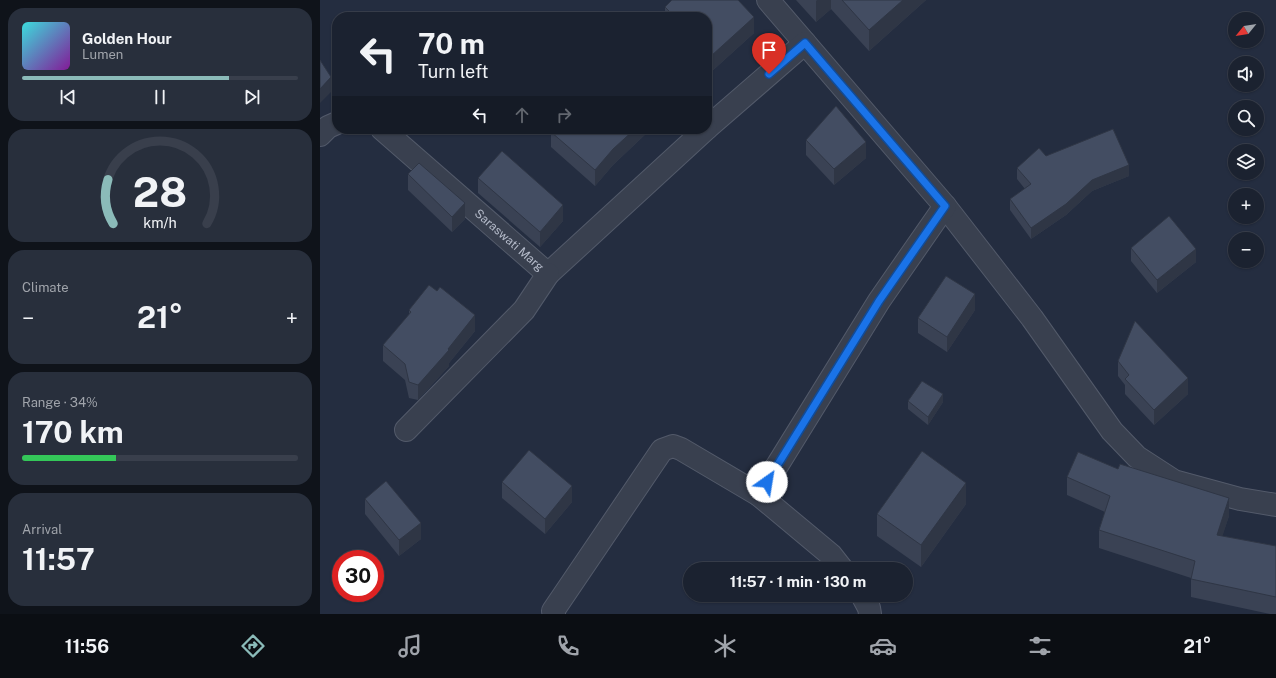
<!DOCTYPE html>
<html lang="en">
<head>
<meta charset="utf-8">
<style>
  :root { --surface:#1b2230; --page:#282f3c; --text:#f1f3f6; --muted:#a0a4ab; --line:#393f4c; --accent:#8bbbb9 }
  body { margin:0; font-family:"Public Sans",sans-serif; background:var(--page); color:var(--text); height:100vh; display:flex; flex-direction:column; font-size:15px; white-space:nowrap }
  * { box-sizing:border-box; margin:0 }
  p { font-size:13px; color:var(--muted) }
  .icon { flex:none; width:22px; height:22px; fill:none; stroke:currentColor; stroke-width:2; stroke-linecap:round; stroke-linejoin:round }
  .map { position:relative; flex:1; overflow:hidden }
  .side { display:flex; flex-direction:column; gap:8px; padding:8px; background:#0f131a; width:320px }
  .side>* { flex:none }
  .guide { position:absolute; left:12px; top:12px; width:380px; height:122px; border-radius:16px; box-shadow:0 1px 3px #0004,0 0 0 1px var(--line); background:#1b2230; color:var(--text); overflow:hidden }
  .needle { width:26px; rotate:240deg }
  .fabs { position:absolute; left:908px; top:12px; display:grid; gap:8px }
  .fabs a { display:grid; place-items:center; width:36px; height:36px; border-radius:50%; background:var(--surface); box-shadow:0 1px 3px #0004,0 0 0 1px var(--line); font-size:20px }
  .speed { position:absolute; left:12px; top:550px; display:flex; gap:8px; font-size:20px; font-weight:700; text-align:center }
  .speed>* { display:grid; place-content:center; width:52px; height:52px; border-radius:50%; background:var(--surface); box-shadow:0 1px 3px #0004,0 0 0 1px var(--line); line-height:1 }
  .speed .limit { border:6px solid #d22; background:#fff; color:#111 }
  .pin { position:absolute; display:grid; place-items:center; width:34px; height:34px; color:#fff; margin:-41px -17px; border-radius:50% 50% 50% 0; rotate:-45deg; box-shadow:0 0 4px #0007 }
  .pin .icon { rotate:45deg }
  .me { position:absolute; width:44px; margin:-22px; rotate:32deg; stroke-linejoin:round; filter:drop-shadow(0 0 3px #0008) }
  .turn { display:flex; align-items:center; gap:14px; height:84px; padding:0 20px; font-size:18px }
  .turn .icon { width:52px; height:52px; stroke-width:2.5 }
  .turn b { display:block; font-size:28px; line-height:34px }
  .lanes { display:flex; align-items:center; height:38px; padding:0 20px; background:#0003; justify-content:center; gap:20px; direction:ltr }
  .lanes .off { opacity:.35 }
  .big { font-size:30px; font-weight:700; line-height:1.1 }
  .side .card { flex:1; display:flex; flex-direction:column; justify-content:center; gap:6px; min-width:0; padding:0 14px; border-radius:16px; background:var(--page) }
  .side .dial { align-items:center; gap:0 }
  .dial svg { height:104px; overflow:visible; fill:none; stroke:var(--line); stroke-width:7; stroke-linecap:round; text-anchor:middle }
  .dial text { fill:var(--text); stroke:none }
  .song { display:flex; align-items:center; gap:12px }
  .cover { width:48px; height:48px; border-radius:6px; background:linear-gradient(135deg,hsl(180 70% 55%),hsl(290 70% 35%)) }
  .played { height:4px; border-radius:2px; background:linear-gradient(90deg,var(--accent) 75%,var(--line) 75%) }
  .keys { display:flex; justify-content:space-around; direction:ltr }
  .heat { display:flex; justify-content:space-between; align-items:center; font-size:22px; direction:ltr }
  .charge { height:6px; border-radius:3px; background:linear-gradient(90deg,#34c759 34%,var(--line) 0) }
  .trip { position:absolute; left:363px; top:562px; width:230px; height:40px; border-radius:20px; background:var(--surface); box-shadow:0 1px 3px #0004,0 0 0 1px var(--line); font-weight:700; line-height:40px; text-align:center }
  .dock { display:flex; height:64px; justify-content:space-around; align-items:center; background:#0b0e13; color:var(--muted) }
  .dock .icon { width:28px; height:28px }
  .dock .selected { color:var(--accent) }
  .dock b { font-size:18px; color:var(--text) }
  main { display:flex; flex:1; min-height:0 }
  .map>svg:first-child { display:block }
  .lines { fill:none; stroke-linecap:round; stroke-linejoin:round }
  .street-casing { stroke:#535a6a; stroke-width:24 }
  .street { stroke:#39404f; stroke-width:22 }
  .wall { fill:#3a4254 }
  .shaded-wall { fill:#2f3645 }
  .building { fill:#434d62; stroke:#2f3645 }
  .route-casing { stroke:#114b97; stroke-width:10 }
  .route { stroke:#1a73e8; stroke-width:7 }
  .labels { text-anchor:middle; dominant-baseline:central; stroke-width:3; stroke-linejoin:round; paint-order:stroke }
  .street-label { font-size:12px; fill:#b5bbca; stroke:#1d2435 }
</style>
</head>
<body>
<main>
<section class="side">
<div class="card">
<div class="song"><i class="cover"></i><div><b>Golden Hour</b><p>Lumen</p></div></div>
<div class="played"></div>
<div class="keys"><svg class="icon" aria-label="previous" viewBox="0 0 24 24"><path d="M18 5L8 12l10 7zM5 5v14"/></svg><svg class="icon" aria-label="pause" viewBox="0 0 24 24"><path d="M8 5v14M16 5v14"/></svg><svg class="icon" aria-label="next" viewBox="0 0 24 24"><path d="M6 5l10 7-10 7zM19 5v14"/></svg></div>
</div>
<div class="card dial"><svg viewBox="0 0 100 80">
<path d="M14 69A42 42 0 1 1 86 69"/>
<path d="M14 69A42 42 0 0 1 10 35" stroke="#8bbbb9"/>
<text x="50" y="56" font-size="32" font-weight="700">28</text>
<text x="50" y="72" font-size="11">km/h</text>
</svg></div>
<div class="card"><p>Climate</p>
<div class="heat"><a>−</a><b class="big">21°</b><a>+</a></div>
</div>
<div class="card"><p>Range · 34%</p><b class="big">170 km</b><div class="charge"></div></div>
<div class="card"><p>Arrival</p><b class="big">11:57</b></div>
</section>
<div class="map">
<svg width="956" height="614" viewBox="0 0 956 614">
  <rect width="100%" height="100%" fill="#242d40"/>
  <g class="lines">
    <defs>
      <g id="street">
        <polyline points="448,0 625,206 712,318 792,431 817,457 854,481 920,499 956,505"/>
        <polyline points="387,128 485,43"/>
        <path id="s1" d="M 62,129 L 228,274 L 386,129"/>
        <polyline points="0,135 8,127 17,123"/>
        <polyline points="86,430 204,310 228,274"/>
        <polyline points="522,569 511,555 439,495 559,301 625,206"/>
        <polyline points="542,595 549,608 550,614"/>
        <polyline points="234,614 233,611 342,450 353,446 361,449 439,495"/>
      </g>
    </defs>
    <use href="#street" class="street-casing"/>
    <use href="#street" class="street"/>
  </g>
  <g class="wall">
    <polygon points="352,0 418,0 434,33 391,72 387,68 387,17 345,17 345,7"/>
    <polygon points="476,0 606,0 549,51 511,9 496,22"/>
    <polygon points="234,129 331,129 293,165 275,186 231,147 231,132"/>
    <polygon points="486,140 546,158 514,185 486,155"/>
    <polygon points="726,156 809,176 772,191 746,215 711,239 690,210 690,199 705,189 697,179 697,168"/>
    <polygon points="88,174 145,219 132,232 88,190"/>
    <polygon points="158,178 243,221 220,247 158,193"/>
    <polygon points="811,248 876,262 837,293 811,261"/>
    <polygon points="89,310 155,331 129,363 129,366 98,400 89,398 85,380 63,361 63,345 89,315"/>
    <polygon points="655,310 627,352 598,333 598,318"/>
    <polygon points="798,361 868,394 834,425 805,394 805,385 798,376"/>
    <polygon points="588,401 623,402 608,425 588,409"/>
    <polygon points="747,477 909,516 902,536 956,546 956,614 950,614 871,597 871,578 779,548 779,530 785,512 747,495"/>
    <polygon points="182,482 252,502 225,534 182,498"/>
    <polygon points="45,499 101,539 79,556 45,514"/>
    <polygon points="646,504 601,567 557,536 557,514"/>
  </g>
  <g class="shaded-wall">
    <polygon points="497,0 511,0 511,9 496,22 496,1"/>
    <polygon points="583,0 606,0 549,51 549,30"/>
    <polygon points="434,17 434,33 391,72 391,56"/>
    <polygon points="11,77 11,92 0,103 0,89"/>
    <polygon points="315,129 331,129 293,165 275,186 275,170 293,149"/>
    <polygon points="546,142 546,158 514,185 514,169"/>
    <polygon points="809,165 809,176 772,191 746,215 711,239 711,228 772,180"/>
    <polygon points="145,203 145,219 132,232 132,217"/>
    <polygon points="243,205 243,221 220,247 220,232"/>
    <polygon points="876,249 876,262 837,293 837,280"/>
    <polygon points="655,294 655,310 627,352 627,337"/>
    <polygon points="155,315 155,331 129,363 129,366 98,400 98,385"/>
    <polygon points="868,378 868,394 834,425 834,410"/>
    <polygon points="623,394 623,402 608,425 608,417"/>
    <polygon points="646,483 646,504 601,567 601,545"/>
    <polygon points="252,486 252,502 225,534 225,519"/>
    <polygon points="909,498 909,516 897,553 897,535"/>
    <polygon points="101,523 101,539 79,556 79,540"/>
  </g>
  <g class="building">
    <polygon points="352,0 418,0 434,17 391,56 387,52 387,17 355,17 345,7"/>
    <polygon points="522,0 583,0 549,30"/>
    <polygon points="0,60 11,77 0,89"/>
    <polygon points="516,106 546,142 514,169 486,140"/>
    <polygon points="234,129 315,129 293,149 275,170 231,132"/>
    <polygon points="793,129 809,165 772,180 746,204 711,228 690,199 711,184 697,168 719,148 726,156"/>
    <polygon points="182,151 243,205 220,232 158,178"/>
    <polygon points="99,163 145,203 132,217 88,174"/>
    <polygon points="849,216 876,249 837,280 811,248"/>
    <polygon points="626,276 655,294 627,337 598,318"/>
    <polygon points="109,285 117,291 120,287 155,315 128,349 129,350 98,385 89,382 85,364 63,345 91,312 89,310"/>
    <polygon points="815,321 868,378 834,410 805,379 809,375 798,361"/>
    <polygon points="602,381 623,394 608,417 588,401"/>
    <polygon points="209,450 252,486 225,519 182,482"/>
    <polygon points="602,451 646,483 601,545 557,514"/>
    <polygon points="758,452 798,469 800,464 909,498 897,535 956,546 956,597 871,579 875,561 779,530 790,496 747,477"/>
    <polygon points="66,481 101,523 79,540 45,499"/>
  </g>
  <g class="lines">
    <defs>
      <polyline id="route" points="447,482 559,301 625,206 485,43 449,74"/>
    </defs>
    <use href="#route" class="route-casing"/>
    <use href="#route" class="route"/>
  </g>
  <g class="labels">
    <g class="street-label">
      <text stroke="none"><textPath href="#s1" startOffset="169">Saraswati Marg</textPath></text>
    </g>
  </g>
</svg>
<div class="fabs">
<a><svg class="needle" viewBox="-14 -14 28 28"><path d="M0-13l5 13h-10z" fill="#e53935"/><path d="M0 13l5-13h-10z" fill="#a0a4ab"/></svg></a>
<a><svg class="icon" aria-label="sound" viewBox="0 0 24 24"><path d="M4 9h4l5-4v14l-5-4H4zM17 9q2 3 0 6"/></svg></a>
<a><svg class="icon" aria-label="search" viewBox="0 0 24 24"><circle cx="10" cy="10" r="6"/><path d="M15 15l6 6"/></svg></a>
<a><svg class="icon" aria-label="layers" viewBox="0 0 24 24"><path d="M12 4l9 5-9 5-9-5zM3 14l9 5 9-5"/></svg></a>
<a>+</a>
<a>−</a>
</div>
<div class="speed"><div class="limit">30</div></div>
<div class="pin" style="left:449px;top:74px;background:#d93025"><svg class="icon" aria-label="arrive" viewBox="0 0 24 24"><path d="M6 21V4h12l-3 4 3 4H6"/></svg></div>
<svg class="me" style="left:447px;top:482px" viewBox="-20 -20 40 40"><circle r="19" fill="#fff"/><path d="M0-13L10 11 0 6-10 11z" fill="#1a73e8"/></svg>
<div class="trip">11:57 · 1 min · 130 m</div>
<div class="guide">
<div class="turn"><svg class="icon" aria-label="left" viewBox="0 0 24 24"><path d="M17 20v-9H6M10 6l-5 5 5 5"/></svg><div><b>70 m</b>Turn left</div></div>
<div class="lanes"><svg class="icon" aria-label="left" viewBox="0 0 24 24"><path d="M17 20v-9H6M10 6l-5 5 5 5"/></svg><svg class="icon off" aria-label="ahead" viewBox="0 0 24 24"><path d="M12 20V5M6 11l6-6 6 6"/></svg><svg class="icon off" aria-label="right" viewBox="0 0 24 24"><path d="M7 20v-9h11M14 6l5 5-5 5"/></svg></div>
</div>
</div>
</main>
<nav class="dock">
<b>11:56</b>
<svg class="icon selected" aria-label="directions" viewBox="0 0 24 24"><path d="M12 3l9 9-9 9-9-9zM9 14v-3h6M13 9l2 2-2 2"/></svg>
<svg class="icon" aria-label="music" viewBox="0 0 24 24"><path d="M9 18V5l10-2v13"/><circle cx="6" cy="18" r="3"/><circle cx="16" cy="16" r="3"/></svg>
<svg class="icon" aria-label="phone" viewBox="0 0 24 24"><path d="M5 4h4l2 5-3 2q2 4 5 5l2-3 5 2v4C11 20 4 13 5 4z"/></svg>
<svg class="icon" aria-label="climate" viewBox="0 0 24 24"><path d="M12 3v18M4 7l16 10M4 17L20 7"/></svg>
<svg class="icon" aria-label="car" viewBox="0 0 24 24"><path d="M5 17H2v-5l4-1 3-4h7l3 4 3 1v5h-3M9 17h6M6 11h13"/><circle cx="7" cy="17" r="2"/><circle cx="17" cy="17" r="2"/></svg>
<svg class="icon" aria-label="filters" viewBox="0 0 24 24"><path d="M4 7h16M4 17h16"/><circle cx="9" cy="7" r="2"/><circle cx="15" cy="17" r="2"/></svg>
<b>21°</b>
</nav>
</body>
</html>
